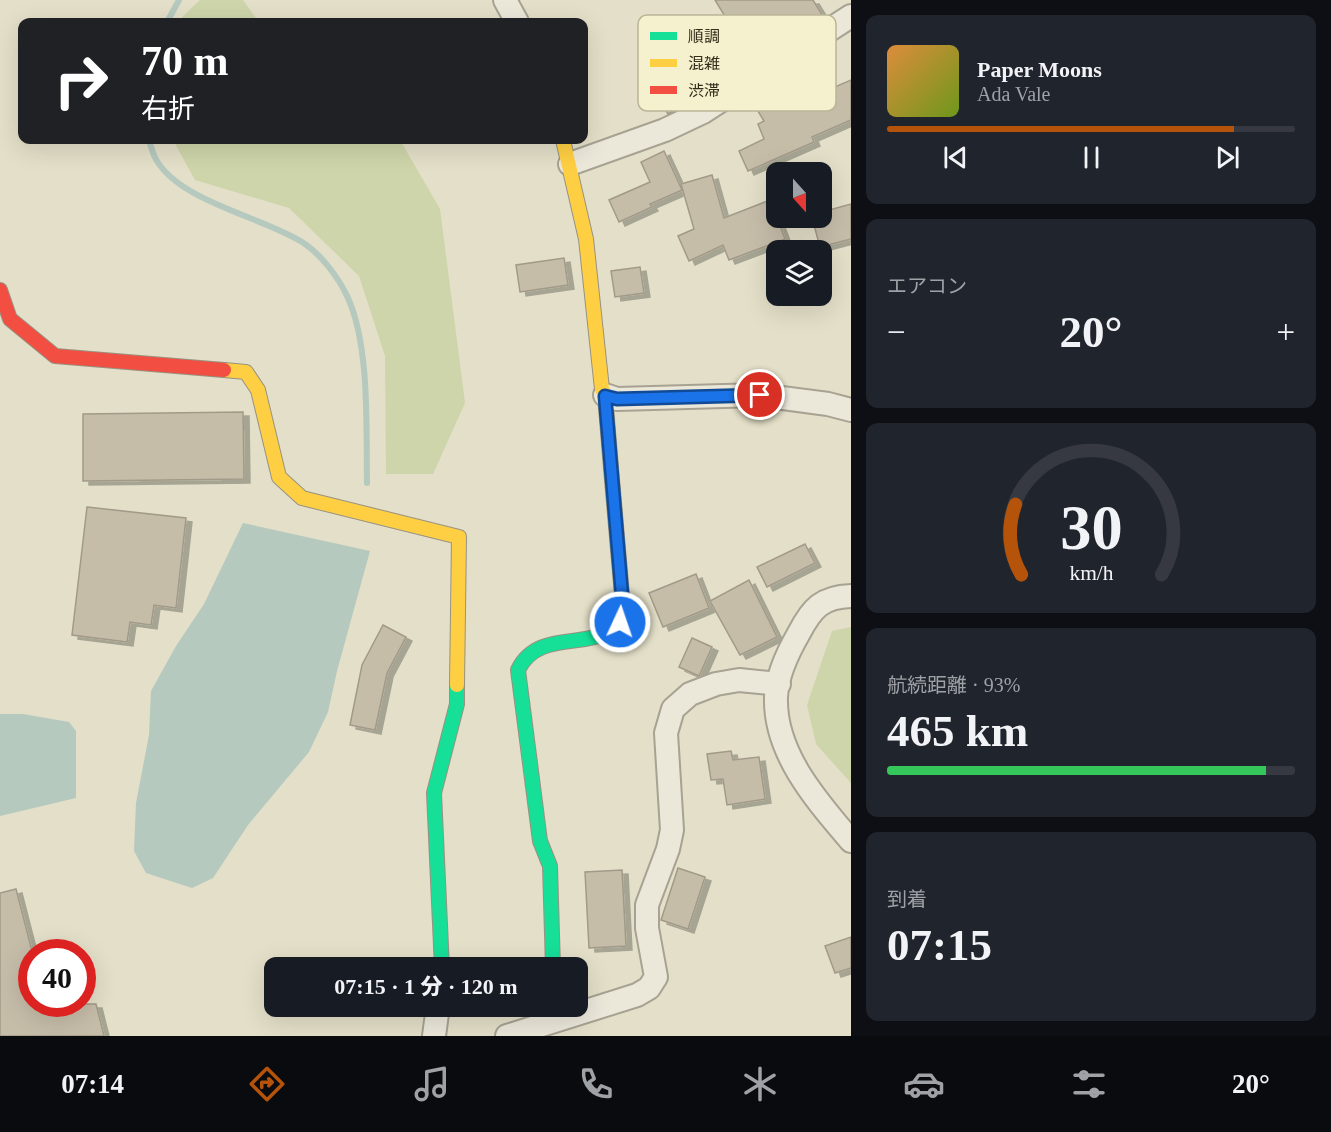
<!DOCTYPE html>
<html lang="ja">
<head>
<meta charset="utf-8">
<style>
  :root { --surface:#171b24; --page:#20242c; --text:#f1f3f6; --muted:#9ea1a6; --line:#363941; --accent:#b45309 }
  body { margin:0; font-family:"Times New Roman","Noto Sans JP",serif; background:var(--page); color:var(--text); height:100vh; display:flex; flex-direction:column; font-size:22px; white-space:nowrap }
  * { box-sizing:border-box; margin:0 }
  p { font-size:20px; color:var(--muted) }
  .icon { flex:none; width:33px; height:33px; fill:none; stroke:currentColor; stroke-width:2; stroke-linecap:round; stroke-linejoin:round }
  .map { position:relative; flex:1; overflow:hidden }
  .side { display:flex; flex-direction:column; gap:15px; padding:15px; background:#0d0f14; width:480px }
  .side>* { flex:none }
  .guide { position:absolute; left:18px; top:18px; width:570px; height:126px; border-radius:12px; box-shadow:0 6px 24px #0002; background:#202124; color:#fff; overflow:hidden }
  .needle { width:39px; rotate:159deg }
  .buttons { position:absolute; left:766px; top:162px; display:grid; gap:12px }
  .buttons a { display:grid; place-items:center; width:66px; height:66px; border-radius:12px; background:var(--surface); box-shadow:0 6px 24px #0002; font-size:30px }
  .speed { position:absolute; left:18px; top:939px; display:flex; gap:12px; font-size:30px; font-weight:700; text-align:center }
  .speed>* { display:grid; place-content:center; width:78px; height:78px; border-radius:50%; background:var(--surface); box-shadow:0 6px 24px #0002; line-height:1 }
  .speed .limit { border:9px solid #d22; background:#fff; color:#111 }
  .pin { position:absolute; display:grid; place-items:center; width:51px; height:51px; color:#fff; margin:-26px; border:3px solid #fff; border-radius:50%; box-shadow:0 2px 6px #0007 }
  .me { position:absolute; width:66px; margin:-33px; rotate:3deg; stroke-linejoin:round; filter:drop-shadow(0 0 4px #0008) }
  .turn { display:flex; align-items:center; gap:21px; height:126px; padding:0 24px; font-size:27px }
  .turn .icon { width:78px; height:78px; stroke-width:2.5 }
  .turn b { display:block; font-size:42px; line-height:51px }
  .big { font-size:45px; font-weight:800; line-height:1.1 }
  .side .tile { flex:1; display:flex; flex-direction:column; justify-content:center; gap:9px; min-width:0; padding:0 21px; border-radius:12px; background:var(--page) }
  .side .dial { align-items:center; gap:0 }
  .dial svg { height:156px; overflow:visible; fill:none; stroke:var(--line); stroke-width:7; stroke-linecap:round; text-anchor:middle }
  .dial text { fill:var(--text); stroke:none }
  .song { display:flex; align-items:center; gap:18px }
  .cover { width:72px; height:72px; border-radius:9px; background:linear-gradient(135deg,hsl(30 70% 55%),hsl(80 70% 35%)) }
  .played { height:6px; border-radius:3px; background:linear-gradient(90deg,var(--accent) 85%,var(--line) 85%) }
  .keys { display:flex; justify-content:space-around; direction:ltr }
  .heat { display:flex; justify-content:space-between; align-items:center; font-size:33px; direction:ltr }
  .charge { height:9px; border-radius:4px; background:linear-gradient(90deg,#34c759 93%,var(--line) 0) }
  .trip { position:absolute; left:264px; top:957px; width:324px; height:60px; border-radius:12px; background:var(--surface); box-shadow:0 6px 24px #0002; font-weight:800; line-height:60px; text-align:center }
  .menu { display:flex; height:96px; justify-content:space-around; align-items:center; background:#090b0e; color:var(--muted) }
  .menu .icon { width:42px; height:42px }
  .menu .current { color:var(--accent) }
  .menu b { font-size:27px; color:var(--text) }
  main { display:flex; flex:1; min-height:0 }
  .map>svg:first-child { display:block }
  .green { fill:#ced5aa }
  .water { fill:#b5c9bf }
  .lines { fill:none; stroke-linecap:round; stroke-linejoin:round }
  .stream { stroke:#b5c9bf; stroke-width:6 }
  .building { fill:#c6bda9; stroke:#a29a88; stroke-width:1.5; filter:url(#shadow) }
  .street-casing { stroke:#a7a292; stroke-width:26 }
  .fast-casing { stroke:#979282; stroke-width:16 }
  .slow-casing { stroke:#979282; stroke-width:16 }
  .jam-casing { stroke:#979282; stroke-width:16 }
  .street { stroke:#ebe8da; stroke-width:22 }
  .fast { stroke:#16e098; stroke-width:14 }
  .slow { stroke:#ffcf43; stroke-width:14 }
  .jam { stroke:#f24e42; stroke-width:14 }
  .route-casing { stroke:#114b97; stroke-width:15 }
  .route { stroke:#1a73e8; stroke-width:10 }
  .key { fill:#f5f0cd; stroke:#bbb598; stroke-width:1.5 }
  .key-label { font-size:16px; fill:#352c1b }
</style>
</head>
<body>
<main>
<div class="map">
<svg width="851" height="1036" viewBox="0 0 851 1036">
  <defs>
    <filter id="shadow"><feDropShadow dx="6" dy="4" stdDeviation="0" flood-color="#0004"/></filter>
  </defs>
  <rect width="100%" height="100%" fill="#e3dfc8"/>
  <g class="green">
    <polygon points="200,0 243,0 259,22 177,22"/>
    <polygon points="173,140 400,140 440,209 465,403 433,474 386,474 385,356 359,276 289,208 195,180"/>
    <polygon points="851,627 851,783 816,744 807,705 832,631"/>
  </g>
  <g class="water">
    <polygon points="243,523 370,551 337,671 328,712 309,752 248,825 213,878 192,888 146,873 134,851 136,803 149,735 151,691 176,646 204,604"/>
    <polygon points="0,714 23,714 69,722 76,731 76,798 0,816"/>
  </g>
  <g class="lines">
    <g class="stream">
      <polyline points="167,22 179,0"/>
      <path d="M 149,140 C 151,147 153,155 157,161 C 182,202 262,217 302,242 C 321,254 339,278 348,298 C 370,347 366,428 367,483"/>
    </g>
  </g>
  <g class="building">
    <polygon points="715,0 813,0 824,18 718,86 668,114 642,72 681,49 693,69 740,41"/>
    <polygon points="783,76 798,103 851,80 851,120 812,137 814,142 748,171 739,151 764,139 758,124 764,121 750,98"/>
    <polygon points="664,151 682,190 650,204 652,207 619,222 609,200 650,182 641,162"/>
    <polygon points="712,175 724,218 770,200 785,239 729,260 723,245 689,261 678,236 694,229 681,184"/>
    <polygon points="851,204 851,239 820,247 812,218 822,218 822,212"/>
    <polygon points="564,258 568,285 520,292 516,265"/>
    <polygon points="640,267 644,293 615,297 611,271"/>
    <polygon points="243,412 244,479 83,481 83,414"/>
    <polygon points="87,507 186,518 176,608 154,605 151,625 130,622 127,642 72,635"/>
    <polygon points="805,544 815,563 767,587 757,567"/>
    <polygon points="696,574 709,608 663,627 649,593"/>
    <polygon points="749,580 777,637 740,655 710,601"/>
    <polygon points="383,625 406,637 387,673 375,730 350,725 362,665"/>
    <polygon points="692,638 712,647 699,676 679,667"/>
    <polygon points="731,751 733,760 759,757 765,799 727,805 723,779 711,780 707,754"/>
    <polygon points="678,868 705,877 688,929 661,920"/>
    <polygon points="622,870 626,946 589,948 585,872"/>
    <polygon points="16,889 32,951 32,1004 96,1004 104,1036 0,1036 0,893"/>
    <polygon points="851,937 851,968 835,973 825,946"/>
  </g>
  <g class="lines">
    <defs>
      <g id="street">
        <polyline points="505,0 517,22"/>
        <polyline points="570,164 665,130 703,112 851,16"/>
        <polyline points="605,395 617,399 760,395 828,404 851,410"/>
        <path d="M 851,596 C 822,597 812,608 799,633 C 788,652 777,675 776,697 C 774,753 817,801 851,841"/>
        <polyline points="434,1036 438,1006"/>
        <polyline points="507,1036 637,995 649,988 656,977 647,928 647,905 668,849 672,830 666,733 673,709 690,694 716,684 739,680 779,684"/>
      </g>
      <g id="fast">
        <polyline points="442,968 434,793 457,704 457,685"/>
        <path d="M 553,968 L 550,866 L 540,841 L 518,670 C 542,620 614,662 623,607 L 611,468"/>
      </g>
      <g id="slow">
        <polyline points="563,140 586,239 602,389 605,395 611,468"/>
        <polyline points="224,370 246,372 258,390 279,477 302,498 459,537 457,685"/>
      </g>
      <polyline id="jam" points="0,290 10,319 55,356 224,370"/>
    </defs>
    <use href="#street" class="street-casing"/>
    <use href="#fast" class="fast-casing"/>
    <use href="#slow" class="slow-casing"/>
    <use href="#jam" class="jam-casing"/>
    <use href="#street" class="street"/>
    <use href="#fast" class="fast"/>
    <use href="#slow" class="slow"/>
    <use href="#jam" class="jam"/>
  </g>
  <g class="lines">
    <defs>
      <polyline id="route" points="620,622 623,607 605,396 617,399 760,395"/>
    </defs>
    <use href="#route" class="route-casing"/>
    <use href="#route" class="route"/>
  </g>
  <rect x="638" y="15" width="198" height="96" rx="9" class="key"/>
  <rect x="650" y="32" width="27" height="8" fill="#16e098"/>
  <rect x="650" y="59" width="27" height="8" fill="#ffcf43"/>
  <rect x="650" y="86" width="27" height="8" fill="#f24e42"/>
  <g class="key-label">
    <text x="688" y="42">順調</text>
    <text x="688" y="69">混雑</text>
    <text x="688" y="96">渋滞</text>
  </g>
</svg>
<div class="buttons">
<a><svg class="needle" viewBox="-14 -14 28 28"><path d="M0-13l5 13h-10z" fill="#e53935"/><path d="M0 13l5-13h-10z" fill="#9ea1a6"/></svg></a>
<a><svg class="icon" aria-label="layers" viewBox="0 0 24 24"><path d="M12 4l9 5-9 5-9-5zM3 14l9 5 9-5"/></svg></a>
</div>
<div class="speed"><div class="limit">40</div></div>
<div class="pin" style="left:760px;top:395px;background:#d93025"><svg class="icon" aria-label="arrive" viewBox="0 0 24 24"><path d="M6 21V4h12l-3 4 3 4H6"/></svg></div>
<svg class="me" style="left:620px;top:622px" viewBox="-20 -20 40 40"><circle r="17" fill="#1a73e8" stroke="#fff" stroke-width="3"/><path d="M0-11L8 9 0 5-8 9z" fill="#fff"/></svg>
<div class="trip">07:15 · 1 分 · 120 m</div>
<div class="guide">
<div class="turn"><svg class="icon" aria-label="right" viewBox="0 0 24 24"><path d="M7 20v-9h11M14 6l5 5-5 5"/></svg><div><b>70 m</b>右折</div></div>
</div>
</div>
<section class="side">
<div class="tile">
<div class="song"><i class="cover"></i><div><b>Paper Moons</b><p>Ada Vale</p></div></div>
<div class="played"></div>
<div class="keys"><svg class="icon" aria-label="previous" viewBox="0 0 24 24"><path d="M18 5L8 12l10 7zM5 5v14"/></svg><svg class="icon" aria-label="pause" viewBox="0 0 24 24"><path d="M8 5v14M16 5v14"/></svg><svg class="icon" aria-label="next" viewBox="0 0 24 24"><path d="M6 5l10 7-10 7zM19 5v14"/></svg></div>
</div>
<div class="tile"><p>エアコン</p>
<div class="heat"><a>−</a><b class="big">20°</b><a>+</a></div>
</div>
<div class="tile dial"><svg viewBox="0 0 100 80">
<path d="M14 69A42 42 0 1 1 86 69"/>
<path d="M14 69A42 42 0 0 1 11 33" stroke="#b45309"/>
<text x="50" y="56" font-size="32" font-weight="700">30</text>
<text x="50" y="72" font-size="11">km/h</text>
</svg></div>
<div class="tile"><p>航続距離 · 93%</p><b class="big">465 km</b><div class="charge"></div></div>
<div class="tile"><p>到着</p><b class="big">07:15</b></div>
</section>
</main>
<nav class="menu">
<b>07:14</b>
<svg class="icon current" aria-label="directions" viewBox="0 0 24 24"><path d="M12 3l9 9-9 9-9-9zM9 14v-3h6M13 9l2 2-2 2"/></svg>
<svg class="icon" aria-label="music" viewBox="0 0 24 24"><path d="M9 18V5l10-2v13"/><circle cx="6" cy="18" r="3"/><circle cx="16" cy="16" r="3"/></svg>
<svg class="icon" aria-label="phone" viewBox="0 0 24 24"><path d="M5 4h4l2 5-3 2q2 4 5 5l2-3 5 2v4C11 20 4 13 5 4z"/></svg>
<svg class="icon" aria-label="climate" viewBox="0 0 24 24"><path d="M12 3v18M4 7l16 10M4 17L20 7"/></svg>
<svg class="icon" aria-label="car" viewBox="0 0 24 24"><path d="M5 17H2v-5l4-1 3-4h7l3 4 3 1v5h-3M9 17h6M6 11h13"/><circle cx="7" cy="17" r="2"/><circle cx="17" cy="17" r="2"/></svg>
<svg class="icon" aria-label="filters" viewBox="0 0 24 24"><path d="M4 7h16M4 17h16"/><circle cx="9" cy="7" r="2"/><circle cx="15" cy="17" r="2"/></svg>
<b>20°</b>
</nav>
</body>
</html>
